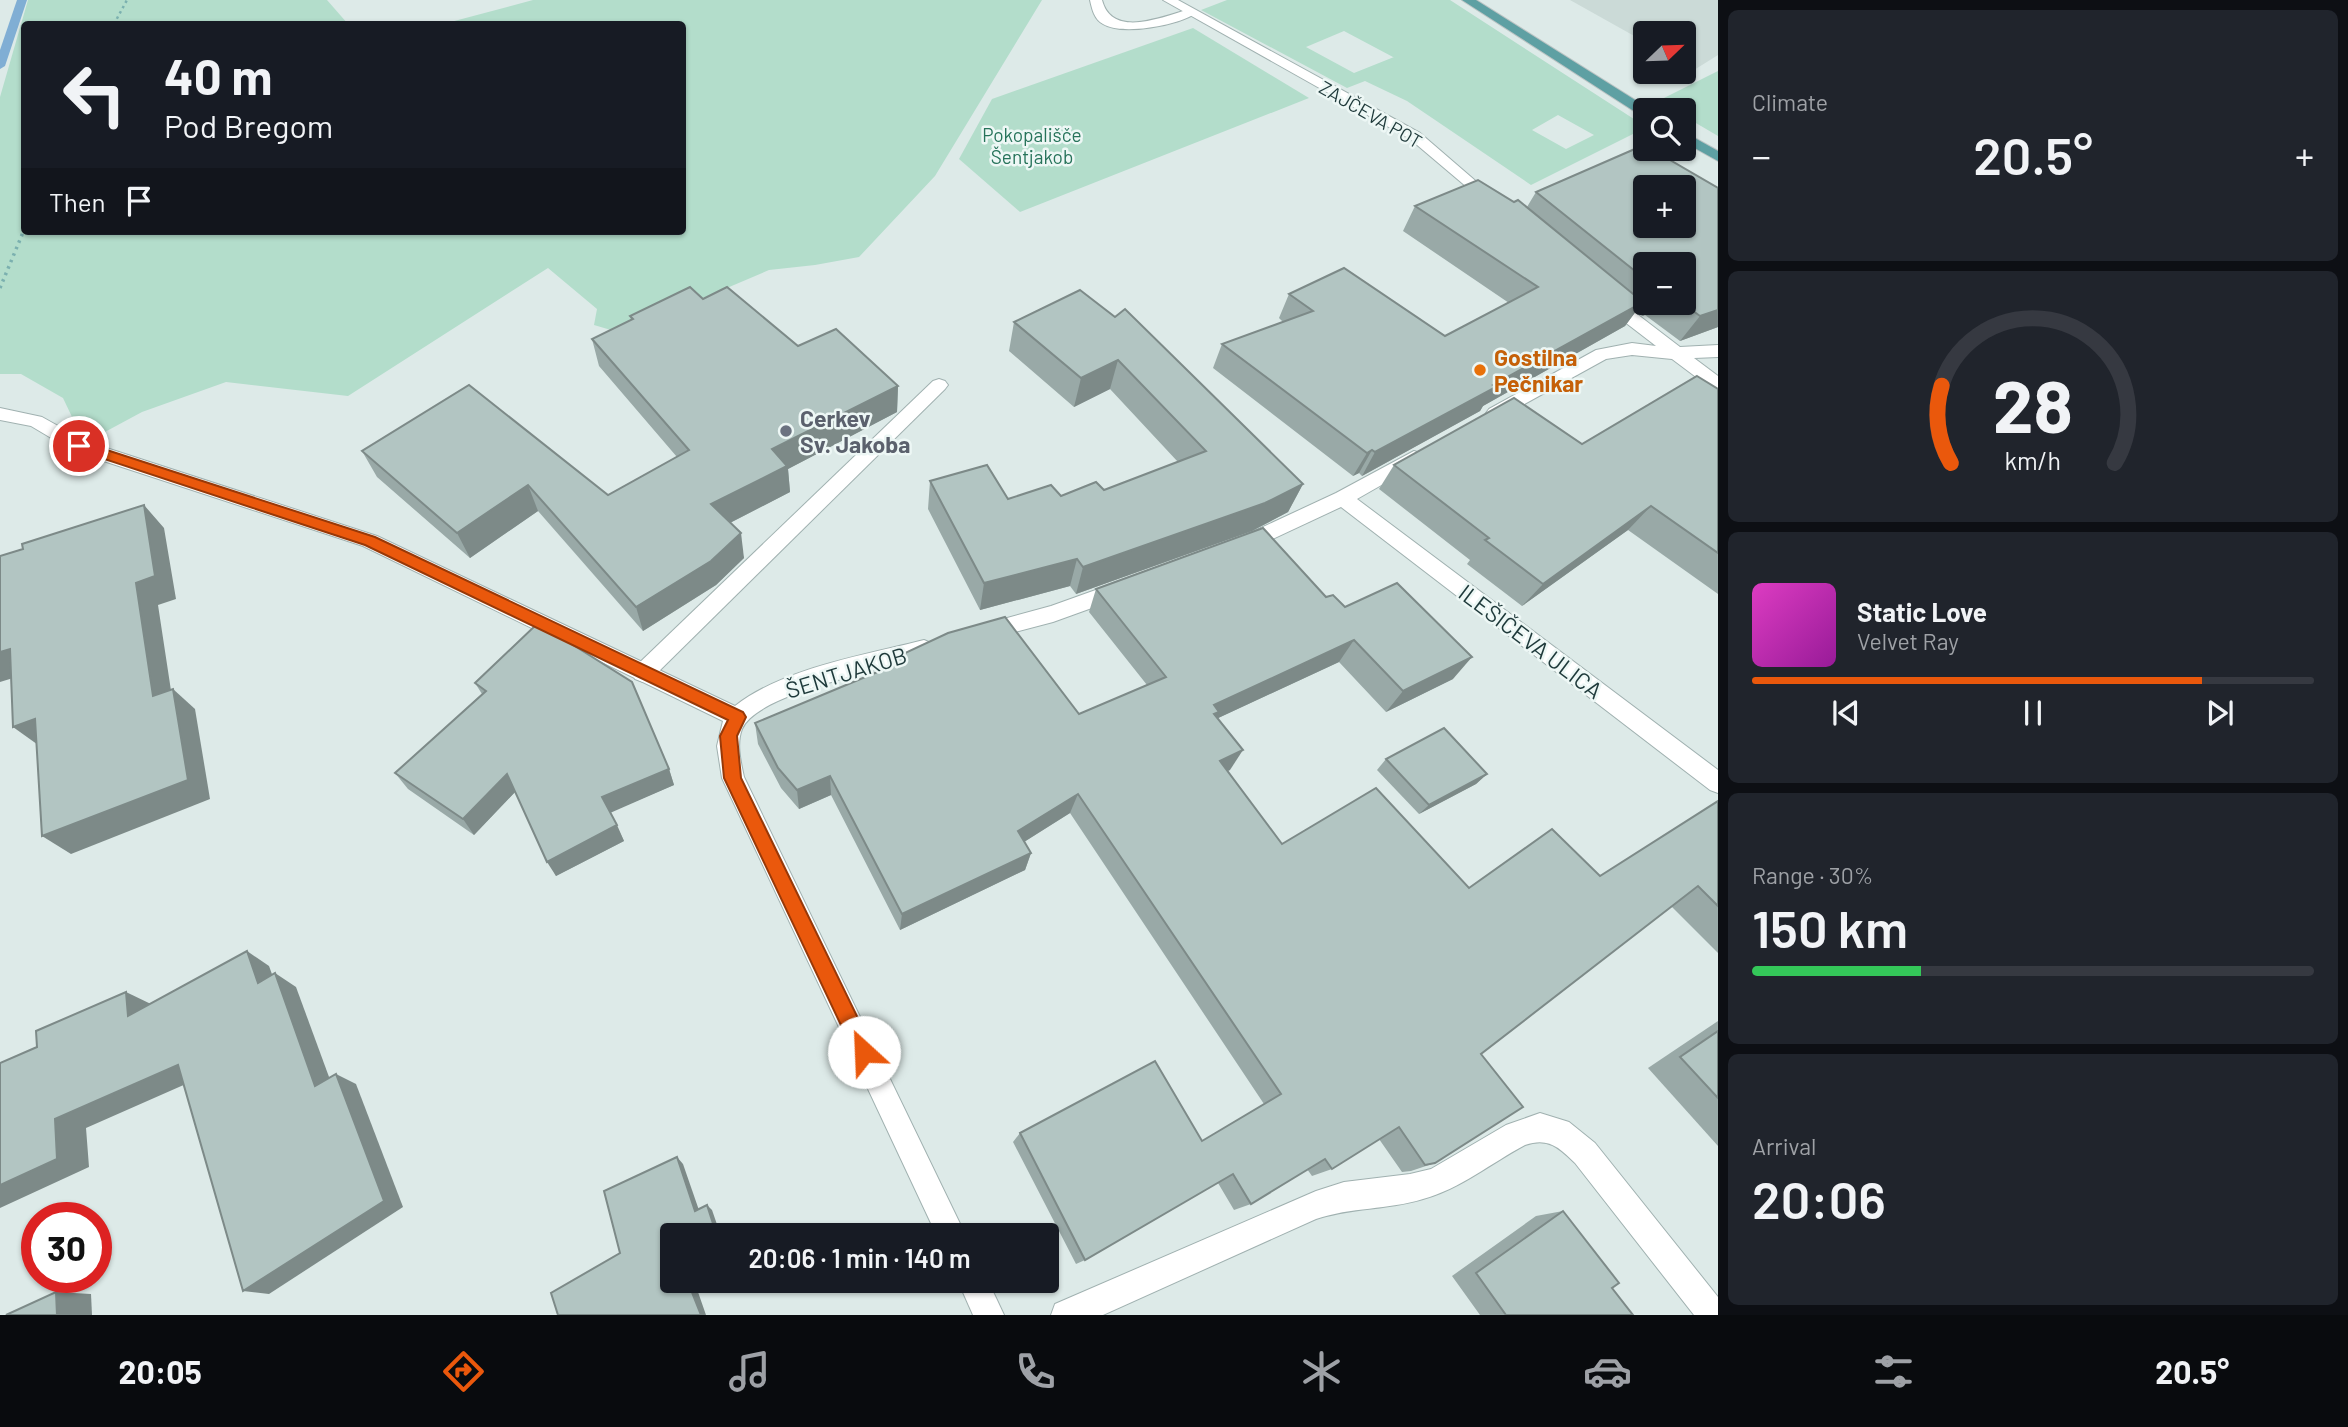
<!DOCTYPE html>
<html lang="en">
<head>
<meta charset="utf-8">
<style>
  :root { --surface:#171b24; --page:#20242c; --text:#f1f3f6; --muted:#9ea1a6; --line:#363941; --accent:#ea580c }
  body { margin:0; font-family:Barlow,sans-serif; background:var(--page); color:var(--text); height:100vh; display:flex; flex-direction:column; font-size:26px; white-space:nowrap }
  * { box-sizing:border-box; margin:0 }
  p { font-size:23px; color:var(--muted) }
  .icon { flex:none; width:38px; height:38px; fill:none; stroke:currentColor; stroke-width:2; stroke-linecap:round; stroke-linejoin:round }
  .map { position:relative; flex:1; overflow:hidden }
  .drawer { display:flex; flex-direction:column; gap:10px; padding:10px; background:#0d0f14; width:630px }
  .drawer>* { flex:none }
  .top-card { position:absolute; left:21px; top:21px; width:665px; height:214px; border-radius:7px; box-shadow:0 2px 5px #0004; background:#171b24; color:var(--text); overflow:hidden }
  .needle { width:46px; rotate:67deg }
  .buttons { position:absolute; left:1633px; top:21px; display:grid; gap:14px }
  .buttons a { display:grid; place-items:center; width:63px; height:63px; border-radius:7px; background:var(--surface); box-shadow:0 2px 5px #0004; font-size:35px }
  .speed { position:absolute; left:21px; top:1202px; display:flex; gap:14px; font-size:35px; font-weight:700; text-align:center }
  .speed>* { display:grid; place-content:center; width:91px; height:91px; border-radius:50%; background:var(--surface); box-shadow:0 2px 5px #0004; line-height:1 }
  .speed .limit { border:10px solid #d22; background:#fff; color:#111 }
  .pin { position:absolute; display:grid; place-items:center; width:60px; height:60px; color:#fff; margin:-30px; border:4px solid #fff; border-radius:50%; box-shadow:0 2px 7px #0007 }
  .me { position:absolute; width:77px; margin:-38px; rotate:335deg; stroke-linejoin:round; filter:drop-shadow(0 0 5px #0008) }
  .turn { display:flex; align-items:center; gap:24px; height:147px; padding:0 28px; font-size:32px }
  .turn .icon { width:91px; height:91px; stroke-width:2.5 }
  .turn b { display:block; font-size:49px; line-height:60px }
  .then { display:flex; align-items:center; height:66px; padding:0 28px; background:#0003; gap:14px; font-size:26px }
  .big { font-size:52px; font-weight:600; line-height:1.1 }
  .drawer .card { flex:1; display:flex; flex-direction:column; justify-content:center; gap:10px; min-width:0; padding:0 24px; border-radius:10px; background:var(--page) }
  .drawer .dial { align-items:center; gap:0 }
  .dial svg { height:182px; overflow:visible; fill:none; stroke:var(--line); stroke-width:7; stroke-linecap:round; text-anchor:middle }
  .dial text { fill:var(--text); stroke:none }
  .song { display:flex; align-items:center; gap:21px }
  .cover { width:84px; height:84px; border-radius:10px; background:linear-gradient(135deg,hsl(310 70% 55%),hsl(300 70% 35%)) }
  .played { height:7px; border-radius:4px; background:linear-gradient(90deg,var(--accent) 80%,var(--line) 80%) }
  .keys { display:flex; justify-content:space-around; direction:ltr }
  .heat { display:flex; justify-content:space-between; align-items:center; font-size:38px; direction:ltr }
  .charge { height:10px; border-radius:5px; background:linear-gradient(90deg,#34c759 30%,var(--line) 0) }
  .trip { position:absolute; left:660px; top:1223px; width:399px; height:70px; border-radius:7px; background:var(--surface); box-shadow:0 2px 5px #0004; font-weight:600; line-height:70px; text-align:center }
  .dock { display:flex; height:112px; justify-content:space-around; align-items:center; background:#090b0e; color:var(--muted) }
  .dock .icon { width:49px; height:49px }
  .dock .current { color:var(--accent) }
  .dock b { font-size:32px; color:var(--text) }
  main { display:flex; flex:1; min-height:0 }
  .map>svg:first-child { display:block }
  .built { fill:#cbdad7 }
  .green { fill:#b3ddcb; fill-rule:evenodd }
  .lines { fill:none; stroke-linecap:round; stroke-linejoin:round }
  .stream { fill:#80aed4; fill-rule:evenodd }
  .lane-casing { stroke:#a0b1b0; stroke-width:2 }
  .street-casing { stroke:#a0b1b0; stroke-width:2 }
  .primary-casing { stroke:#bcc4c4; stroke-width:2 }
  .path-far1 { stroke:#7bb0af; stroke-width:2.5; stroke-dasharray:2.5 3.5; stroke-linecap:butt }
  .path { stroke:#7bb0af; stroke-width:3.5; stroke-dasharray:2.5 4.5; stroke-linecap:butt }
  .lane { fill:#fff; fill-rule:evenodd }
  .street { fill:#fff; fill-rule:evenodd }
  .primary { fill:#5ea0a3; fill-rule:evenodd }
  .wall { fill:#99a9a7; fill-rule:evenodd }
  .shaded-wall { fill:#7d8a88 }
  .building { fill:#b2c5c2; stroke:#7d8a88; stroke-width:2; fill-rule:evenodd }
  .route { fill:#ea580c; stroke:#983908; stroke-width:2 }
  .food-dot { fill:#e8710a; stroke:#edf7f5; stroke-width:2.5 }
  .worship-dot { fill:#6b7280; stroke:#edf7f5; stroke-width:2.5 }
  .labels { text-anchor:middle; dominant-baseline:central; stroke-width:5; stroke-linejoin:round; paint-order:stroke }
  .far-street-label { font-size:19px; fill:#1e393a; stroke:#edf7f5 }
  .far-park-label { font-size:19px; fill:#26735a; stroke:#edf7f5 }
  .food-label { font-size:23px; font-weight:bold; fill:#c56008; stroke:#edf7f5; text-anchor:start }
  .worship-label { font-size:23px; font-weight:bold; fill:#5b616d; stroke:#edf7f5; text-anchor:start }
  .street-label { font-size:23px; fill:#1e393a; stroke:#edf7f5 }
</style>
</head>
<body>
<main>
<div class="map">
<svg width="1718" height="1315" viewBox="0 0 1718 1315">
  <rect width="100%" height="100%" fill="#ddeae8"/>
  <polygon class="built" points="1570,0 1718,0 1718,55 1694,70 1684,64 1684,33 1645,33 1645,42"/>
  <g class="green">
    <polygon points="28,0 327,0 348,24 24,24 24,231 682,231 682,24 443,24 533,0 1042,0 935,176 859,257 815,265 769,270 621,333 594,325 597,309 548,268 348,396 226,382 142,412 90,440 73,419 63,398 21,374 0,374 0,97"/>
    <path d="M 1227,0 L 1450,0 L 1637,121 L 1643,129 L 1531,185 L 1407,101 L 1365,81 L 1347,88 L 1201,10 ZM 1344,31 L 1393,57 L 1394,57 L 1354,73 L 1306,47 ZM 1558,115 L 1594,135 L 1566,149 L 1532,130 Z"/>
    <polygon points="1193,28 1309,98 1020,212 959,159 992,99"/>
    <polygon points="1718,71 1718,136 1684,116 1684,110 1674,110 1658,101"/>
  </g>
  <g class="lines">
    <polygon class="stream" points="17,0 27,0 5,66 0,69 0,50"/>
    <defs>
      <g id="lane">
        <path d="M 1090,0 L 1102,0 C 1112,39 1162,17 1190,9 L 1196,13 C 1180,25 1122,36 1103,24 C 1094,19 1092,9 1090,0 Z"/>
        <polygon points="939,379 945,381 948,385 945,389 651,679 643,682 635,679 632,673 635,667 933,381"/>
      </g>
      <g id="street">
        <polygon points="1163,0 1178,0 1420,133 1500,202 1498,205 1488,205 1410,139"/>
        <polygon points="1610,297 1616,298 1680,347 1718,345 1718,357 1694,358 1718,376 1718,391 1712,389 1672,359 1632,355 1606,359 1501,417 1489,417 1486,413 1489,409 1596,350 1632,343 1656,346 1604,306 1602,302 1604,298"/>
        <path d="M 0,408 L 42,417 L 85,441 L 377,536 L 735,706 C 783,668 865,655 924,640 L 931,643 L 934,649 L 931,655 C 893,668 757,692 742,729 C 736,744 741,763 744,777 L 966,1236 L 937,1236 L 722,778 L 717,746 L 723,721 L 363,546 L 73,451 L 31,426 L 0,420 Z"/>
        <polygon points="1414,451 1420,453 1423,458 1420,463 1357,499 1718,770 1718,793 1710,790 1341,507 1251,549 1244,551 1237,549 1234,544 1237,539 1336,493"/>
        <polygon points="1118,582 1125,584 1128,590 1125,596 1053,622 985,640 978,638 975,632 978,626 1051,606"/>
        <path d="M 1540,1113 L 1569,1122 L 1595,1143 L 1718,1297 L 1718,1315 L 1694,1315 L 1575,1163 C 1559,1147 1548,1137 1525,1145 C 1491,1163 1460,1189 1423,1199 C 1388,1210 1351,1207 1316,1219 L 1103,1315 L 1051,1315 L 1055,1304 L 1316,1191 L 1344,1182 L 1410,1174 L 1431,1169 L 1506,1125 Z"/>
        <polygon points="958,1281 988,1281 1004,1315 973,1315"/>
      </g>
      <g id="primary">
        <polygon points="1462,0 1476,0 1651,110 1645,110 1645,116 1640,115"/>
        <polygon points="1684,132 1718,151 1718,161 1684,142"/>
      </g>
    </defs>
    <use href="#lane" class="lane-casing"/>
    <use href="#street" class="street-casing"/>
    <use href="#primary" class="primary-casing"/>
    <polyline class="path-far1" points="114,24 127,0"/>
    <polyline class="path" points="0,288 24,230"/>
    <use href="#lane" class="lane"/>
    <use href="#street" class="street"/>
    <use href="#primary" class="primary"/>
  </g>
  <g class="wall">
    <path d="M 1718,188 L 1718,327 L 1680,341 L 1645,315 L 1642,316 L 1636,311 L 1625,326 L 1483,406 L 1480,411 L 1362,476 L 1359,473 L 1353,476 L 1213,368 L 1222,344 L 1283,322 L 1279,318 L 1289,294 L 1445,336 L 1509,303 L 1403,231 L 1415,206 L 1514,202 L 1527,207 L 1536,192 ZM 1645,264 L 1684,303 L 1645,303 Z"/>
    <polygon points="1080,290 1303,484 1288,512 1252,531 1076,594 1070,586 980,610 928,509 930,481 1008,499 1061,496 1104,490 1178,462 1110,389 1074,407 1009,351 1014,322"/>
    <polygon points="703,299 798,346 898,386 897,412 788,469 790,492 730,523 744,558 716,585 643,631 538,511 470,558 377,477 362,451 608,495 677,457 599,366 592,339 631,320 630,316"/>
    <polygon points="1718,389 1718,594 1628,530 1522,606 1467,564 1470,560 1379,489 1394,465 1582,444"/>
    <polygon points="1096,589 1326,597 1345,607 1453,679 1386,712 1339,662 1218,718 1230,770 1227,771 1282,844 1469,888 1600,876 1718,801 1718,953 1671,906 1481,1054 1435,1163 1411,1171 1402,1172 1379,1139 1332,1169 1312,1176 1307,1169 1251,1204 1234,1210 1218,1183 1085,1260 1076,1264 1013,1142 1020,1133 1202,1141 1264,1104 1070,813 1024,842 1031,853 1025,870 900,930 831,795 799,809 781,788 758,744 755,723 889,667 890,660 1079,714 1147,685 1089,612"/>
    <polygon points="475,683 669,769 674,785 610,812 624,841 556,876 515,792 474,835 408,789 395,773 482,694"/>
    <polygon points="1386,759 1487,774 1476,784 1419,814 1377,770"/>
    <polygon points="1718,1021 1718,1146 1648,1068"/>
    <polygon points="1563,1211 1612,1288 1633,1315 1480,1315 1452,1276 1536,1216"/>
  </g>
  <g class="shaded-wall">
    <polygon points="1643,302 1625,326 1483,406 1480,411 1362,476 1375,452"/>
    <polygon points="1652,303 1654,303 1645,315 1642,316"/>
    <polygon points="1718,310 1718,327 1680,341 1700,316"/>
    <polygon points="1118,360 1110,389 1074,407 1081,378"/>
    <polygon points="898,386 897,412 788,469 790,492 716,530 711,504 772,449"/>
    <polygon points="1372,450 1359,473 1353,476 1367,453"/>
    <polygon points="1303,484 1288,512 1252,531 1076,594 1083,567"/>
    <polygon points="528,485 538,511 470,558 457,533"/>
    <polygon points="144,505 164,528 176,599 158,605 175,717 153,696 136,583"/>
    <polygon points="1651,506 1628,530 1522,606 1543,584"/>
    <polygon points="741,533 744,558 716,585 643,631 636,607"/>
    <polygon points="1077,559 1070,586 980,610 984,583"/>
    <polygon points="1354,640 1339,662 1214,720 1214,705"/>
    <polygon points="10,649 36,671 0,682 0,652"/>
    <polygon points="1472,657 1453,679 1386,712 1403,691"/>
    <polygon points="173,689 195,709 210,799 71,854 42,836"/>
    <polygon points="35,719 41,747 13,727"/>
    <polygon points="1243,750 1230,770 1208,780 1220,761"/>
    <polygon points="669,769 674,785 610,813 602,797"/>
    <polygon points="507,774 517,790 474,835 463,819"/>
    <polygon points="1487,774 1476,784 1419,814 1429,805"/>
    <polygon points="830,776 831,795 799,809 797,790"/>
    <polygon points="1078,794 1070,813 1013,849 1018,831"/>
    <polygon points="617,825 624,841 556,876 547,862"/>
    <polygon points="1031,853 1025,870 900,930 902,914"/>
    <polygon points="247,951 269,966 280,996 258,983"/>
    <polygon points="275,973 296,987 336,1096 315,1086"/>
    <polygon points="126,992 153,1005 128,1016"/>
    <polygon points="178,1065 204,1076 86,1128 89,1167 0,1208 0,1185 55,1119"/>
    <polygon points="336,1074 356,1084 403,1207 269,1294 243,1291"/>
    <polygon points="677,1157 683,1164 701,1216 695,1211"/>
    <polygon points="707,1205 712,1210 721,1236 717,1236"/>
    <polygon points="706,1281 717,1281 698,1292 706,1315 701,1315 691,1290"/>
    <polygon points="56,1292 91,1294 92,1315 57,1315"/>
  </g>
  <g class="building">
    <path d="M 1644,145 L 1645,149 L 1651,149 L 1718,188 L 1718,310 L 1700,316 L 1682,303 L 1684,303 L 1684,264 L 1645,264 L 1645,279 L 1536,192 ZM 1645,187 L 1684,187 L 1684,226 L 1645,226 Z"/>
    <polygon points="1478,180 1514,202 1518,200 1643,302 1493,385 1496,387 1375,452 1372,450 1367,453 1222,344 1313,311 1289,294 1344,268 1445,336 1538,287 1415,206"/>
    <polygon points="690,287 703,299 727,287 798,346 836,329 898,386 772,449 787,466 711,504 741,533 711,561 636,607 528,485 457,533 362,451 469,385 608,495 689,450 592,339 633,319 630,316"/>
    <polygon points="1080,290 1115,317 1125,309 1303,484 1265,503 1083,567 1077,559 984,583 930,481 987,465 1008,499 1051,485 1061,496 1096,482 1104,490 1206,451 1118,360 1081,378 1014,322"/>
    <polygon points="1697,376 1718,389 1718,553 1651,506 1543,584 1485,540 1489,538 1394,465 1514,398 1582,444"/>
    <polygon points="144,505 155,576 136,583 153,696 173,689 188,780 42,836 35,719 13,727 10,649 0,652 0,556 23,549 22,544"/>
    <polygon points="1263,528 1326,597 1333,595 1345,607 1397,583 1472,657 1403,691 1354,640 1214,705 1219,712 1214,714 1243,750 1220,761 1282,844 1376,788 1469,888 1552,829 1600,876 1718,801 1718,906 1698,886 1481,1054 1523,1107 1435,1163 1425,1165 1399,1127 1332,1169 1325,1159 1251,1204 1233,1174 1085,1260 1020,1133 1155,1061 1202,1141 1281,1094 1078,794 1018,831 1031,853 902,914 830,776 797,790 778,768 755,723 894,665 890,660 948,633 1005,617 1079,714 1166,677 1096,589"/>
    <polygon points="538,623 632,682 669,769 602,797 617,825 547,862 507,774 463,819 395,773 486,691 475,683"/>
    <polygon points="1444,728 1487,774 1429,805 1386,759"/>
    <polygon points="247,951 258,983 275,973 315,1086 336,1074 384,1201 243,1291 178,1065 55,1119 57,1159 0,1185 0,1063 37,1047 36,1031 126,992 128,1016"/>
    <polygon points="1718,1031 1718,1098 1680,1057"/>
    <polygon points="677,1157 695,1211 707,1205 717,1236 672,1236 672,1281 706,1281 691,1290 701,1315 558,1315 551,1293 620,1253 604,1191"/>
    <polygon points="1563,1211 1619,1283 1612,1288 1633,1315 1506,1315 1476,1273"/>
    <polygon points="56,1292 57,1315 6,1315"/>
  </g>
  <polygon class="route" points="79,441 375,537 743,712 746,717 737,736 741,778 871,1045 874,1052 871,1059 864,1062 857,1059 724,778 720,736 728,720 365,545 74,449 72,446"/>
  <circle class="food-dot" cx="1480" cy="370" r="7"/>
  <circle class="worship-dot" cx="786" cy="431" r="7"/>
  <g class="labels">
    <g class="far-street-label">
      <text transform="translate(1371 114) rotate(30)">ZAJČEVA POT</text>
    </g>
    <g class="far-park-label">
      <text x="1032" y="134">Pokopališče<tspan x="1032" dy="22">Šentjakob</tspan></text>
    </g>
    <g class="food-label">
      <text x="1494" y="357">Gostilna<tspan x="1494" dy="26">Pečnikar</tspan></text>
    </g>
    <g class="worship-label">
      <text x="800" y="418">Cerkev<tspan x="800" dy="26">Sv. Jakoba</tspan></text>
    </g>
    <g class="street-label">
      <text transform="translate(1531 641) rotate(37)">ILEŠIČEVA ULICA</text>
      <text transform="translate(846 672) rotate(-17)">ŠENTJAKOB</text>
    </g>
  </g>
</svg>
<div class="buttons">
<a><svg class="needle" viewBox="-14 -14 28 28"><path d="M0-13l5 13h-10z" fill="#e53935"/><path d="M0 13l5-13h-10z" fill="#9ea1a6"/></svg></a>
<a><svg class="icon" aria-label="search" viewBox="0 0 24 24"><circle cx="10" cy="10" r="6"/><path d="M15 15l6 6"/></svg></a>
<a>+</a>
<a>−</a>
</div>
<div class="speed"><div class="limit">30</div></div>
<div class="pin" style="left:79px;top:446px;background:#d93025"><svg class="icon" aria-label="arrive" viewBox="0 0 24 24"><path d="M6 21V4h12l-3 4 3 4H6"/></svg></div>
<svg class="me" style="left:864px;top:1052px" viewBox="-20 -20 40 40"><circle r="19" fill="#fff"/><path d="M0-13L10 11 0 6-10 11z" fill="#ea580c"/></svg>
<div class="trip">20:06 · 1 min · 140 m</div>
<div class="top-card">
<div class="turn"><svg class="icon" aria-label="left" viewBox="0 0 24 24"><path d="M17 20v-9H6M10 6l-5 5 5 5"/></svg><div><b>40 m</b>Pod Bregom</div></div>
<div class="then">Then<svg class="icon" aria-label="arrive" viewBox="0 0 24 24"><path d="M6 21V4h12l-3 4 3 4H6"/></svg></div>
</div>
</div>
<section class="drawer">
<div class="card"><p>Climate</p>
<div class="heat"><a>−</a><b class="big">20.5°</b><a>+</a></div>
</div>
<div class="card dial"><svg viewBox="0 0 100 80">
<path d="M14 69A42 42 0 1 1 86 69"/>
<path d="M14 69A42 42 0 0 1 10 35" stroke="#ea580c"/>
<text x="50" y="56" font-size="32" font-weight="700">28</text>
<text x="50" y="72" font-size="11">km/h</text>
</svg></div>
<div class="card">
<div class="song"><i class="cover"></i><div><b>Static Love</b><p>Velvet Ray</p></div></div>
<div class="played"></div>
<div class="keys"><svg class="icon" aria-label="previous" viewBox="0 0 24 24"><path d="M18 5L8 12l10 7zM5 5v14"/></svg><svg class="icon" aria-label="pause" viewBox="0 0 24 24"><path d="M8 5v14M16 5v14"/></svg><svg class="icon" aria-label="next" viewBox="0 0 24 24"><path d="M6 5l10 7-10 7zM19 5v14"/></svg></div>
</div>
<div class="card"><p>Range · 30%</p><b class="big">150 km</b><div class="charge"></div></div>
<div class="card"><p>Arrival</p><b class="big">20:06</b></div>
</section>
</main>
<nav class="dock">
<b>20:05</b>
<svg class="icon current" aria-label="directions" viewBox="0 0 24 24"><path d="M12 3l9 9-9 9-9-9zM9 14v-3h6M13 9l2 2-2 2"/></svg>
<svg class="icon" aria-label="music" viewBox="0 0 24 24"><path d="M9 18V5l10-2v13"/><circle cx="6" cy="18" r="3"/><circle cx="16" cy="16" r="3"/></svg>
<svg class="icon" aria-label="phone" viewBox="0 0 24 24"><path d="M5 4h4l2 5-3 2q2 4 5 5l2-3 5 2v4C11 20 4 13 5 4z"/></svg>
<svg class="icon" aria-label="climate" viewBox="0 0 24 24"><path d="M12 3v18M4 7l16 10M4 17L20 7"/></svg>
<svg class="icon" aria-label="car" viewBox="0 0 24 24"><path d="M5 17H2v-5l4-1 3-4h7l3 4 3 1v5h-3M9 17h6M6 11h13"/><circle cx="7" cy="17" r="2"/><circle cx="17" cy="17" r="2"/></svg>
<svg class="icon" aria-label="filters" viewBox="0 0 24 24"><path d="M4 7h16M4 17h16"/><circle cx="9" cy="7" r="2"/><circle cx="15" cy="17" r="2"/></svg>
<b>20.5°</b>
</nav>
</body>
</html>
